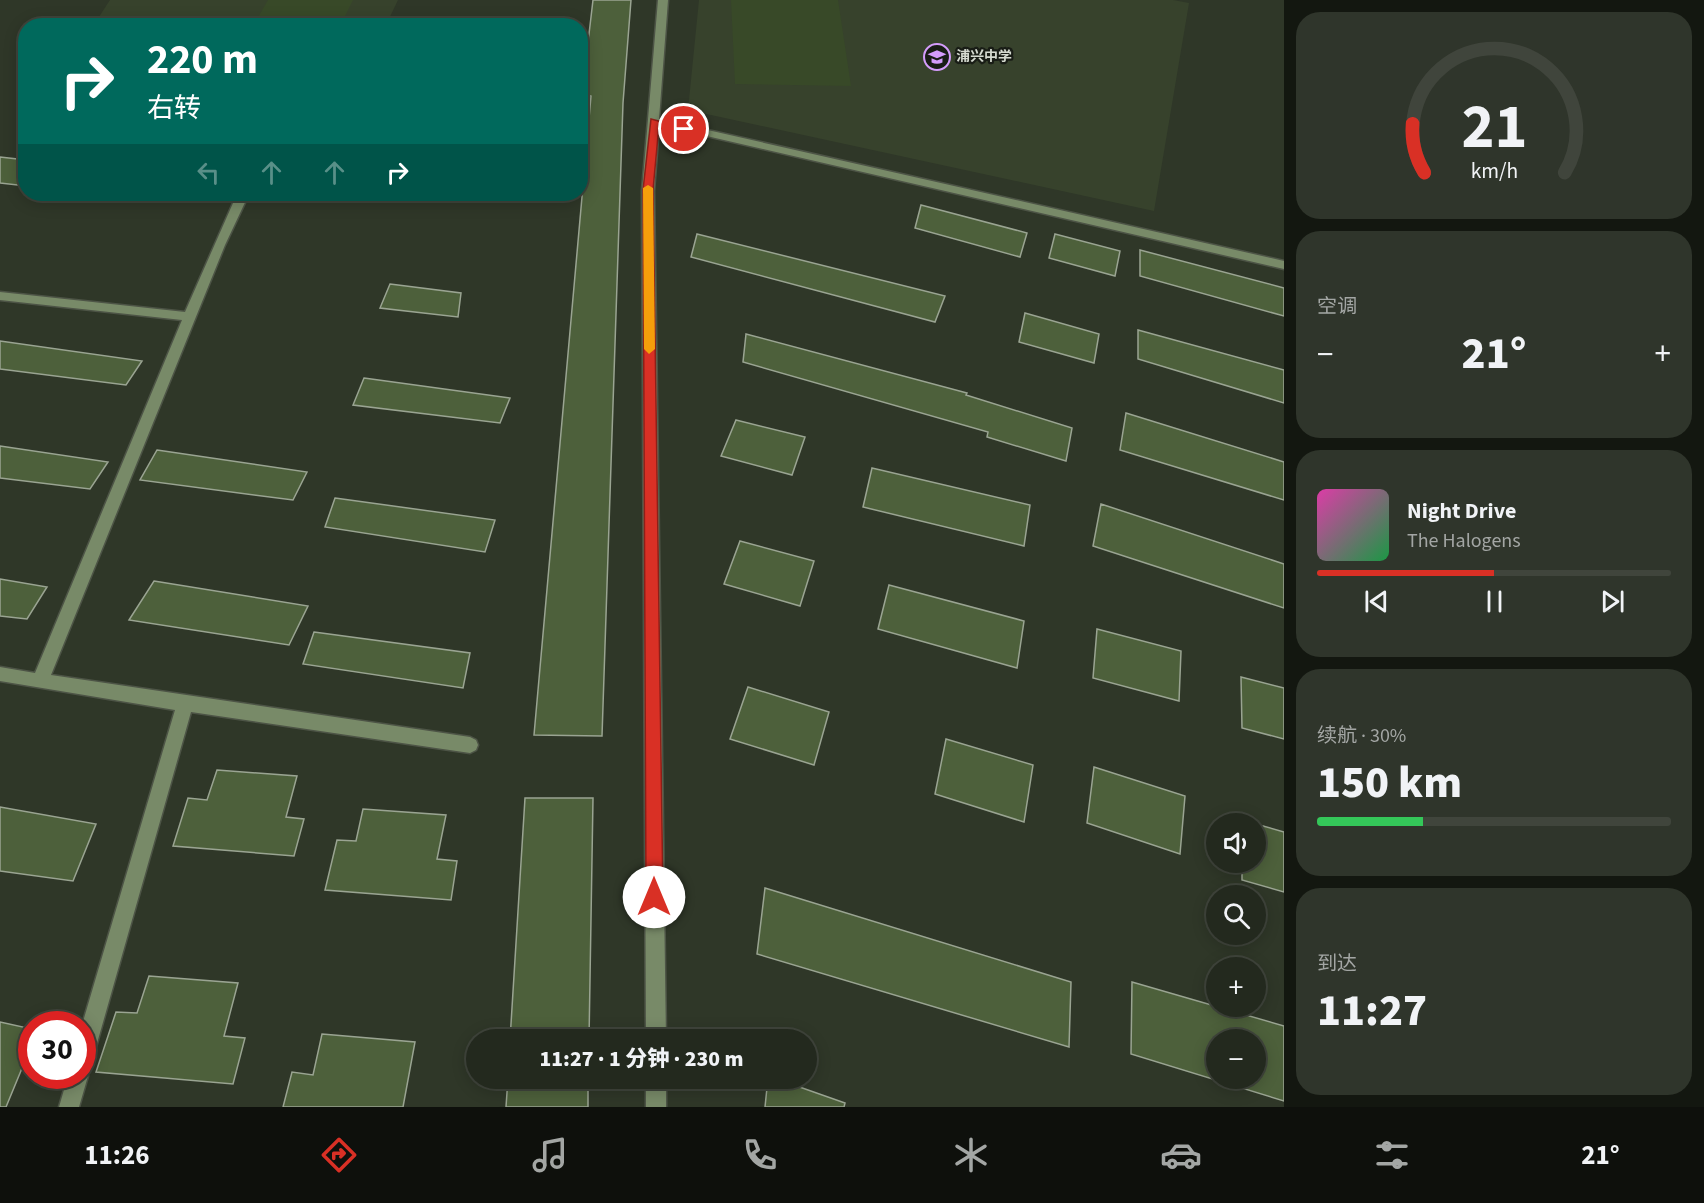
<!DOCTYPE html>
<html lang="zh">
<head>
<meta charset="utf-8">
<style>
  :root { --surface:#23291e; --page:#2f352b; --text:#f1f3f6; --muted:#a3a6a4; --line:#40453c; --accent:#d93025 }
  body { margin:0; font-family:"Source Sans 3","Noto Sans SC",sans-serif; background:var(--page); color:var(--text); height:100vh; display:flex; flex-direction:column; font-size:22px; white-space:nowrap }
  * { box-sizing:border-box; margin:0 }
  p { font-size:20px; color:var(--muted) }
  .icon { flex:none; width:33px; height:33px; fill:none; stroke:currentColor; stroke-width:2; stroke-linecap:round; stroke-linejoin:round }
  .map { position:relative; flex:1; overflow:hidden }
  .sheet { display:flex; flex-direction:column; gap:12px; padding:12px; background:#131710; width:420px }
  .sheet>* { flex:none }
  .guide { position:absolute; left:18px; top:18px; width:570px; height:183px; border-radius:24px; box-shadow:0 3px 15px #0003,0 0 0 2px var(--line); background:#00695c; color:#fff; overflow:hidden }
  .controls { position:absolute; left:1206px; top:813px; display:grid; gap:12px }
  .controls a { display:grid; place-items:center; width:60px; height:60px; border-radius:50%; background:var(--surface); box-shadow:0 3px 15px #0003,0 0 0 2px var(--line); font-size:30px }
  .speed { position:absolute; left:18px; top:1011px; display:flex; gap:12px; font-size:30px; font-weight:700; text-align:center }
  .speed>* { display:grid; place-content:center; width:78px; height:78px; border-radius:50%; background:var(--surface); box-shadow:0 3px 15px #0003,0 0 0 2px var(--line); line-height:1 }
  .speed .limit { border:9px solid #d22; background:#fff; color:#111 }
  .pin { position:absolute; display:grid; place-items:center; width:51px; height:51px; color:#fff; margin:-26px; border:3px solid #fff; border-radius:50%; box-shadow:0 2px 6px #0007 }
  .me { position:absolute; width:66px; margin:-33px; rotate:0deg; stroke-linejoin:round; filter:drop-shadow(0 0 4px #0008) }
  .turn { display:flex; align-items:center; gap:21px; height:126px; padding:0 30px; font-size:27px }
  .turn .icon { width:78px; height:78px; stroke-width:2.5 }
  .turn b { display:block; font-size:42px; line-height:51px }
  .lanes { display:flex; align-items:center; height:57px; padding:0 30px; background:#0003; justify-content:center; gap:30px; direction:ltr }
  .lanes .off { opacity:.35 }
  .big { font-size:45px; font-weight:800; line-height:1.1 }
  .sheet .card { flex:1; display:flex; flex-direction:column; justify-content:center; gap:9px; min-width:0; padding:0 21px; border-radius:24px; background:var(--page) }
  .sheet .dial { align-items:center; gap:0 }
  .dial svg { height:156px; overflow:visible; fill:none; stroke:var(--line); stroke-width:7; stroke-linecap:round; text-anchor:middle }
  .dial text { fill:var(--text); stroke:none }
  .song { display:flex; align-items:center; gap:18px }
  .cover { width:72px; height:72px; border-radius:9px; background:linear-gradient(135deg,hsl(320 70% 55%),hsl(140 70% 35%)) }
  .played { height:6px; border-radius:3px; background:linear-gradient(90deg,var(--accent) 50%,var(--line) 50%) }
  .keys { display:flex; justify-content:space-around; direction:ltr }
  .heat { display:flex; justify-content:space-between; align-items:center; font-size:33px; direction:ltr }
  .charge { height:9px; border-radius:4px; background:linear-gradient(90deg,#34c759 30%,var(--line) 0) }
  .trip { position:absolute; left:466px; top:1029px; width:351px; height:60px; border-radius:30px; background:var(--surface); box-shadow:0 3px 15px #0003,0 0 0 2px var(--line); font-weight:800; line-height:60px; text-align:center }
  .dock { display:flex; height:96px; justify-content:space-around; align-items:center; background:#0e100c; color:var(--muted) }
  .dock .icon { width:42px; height:42px }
  .dock .selected { color:var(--accent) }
  .dock b { font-size:27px; color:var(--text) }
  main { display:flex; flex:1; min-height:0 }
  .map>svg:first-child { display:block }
  .built { fill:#37422c }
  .green { fill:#384928 }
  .building { fill:#4d603b; stroke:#9aa492; stroke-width:1.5; fill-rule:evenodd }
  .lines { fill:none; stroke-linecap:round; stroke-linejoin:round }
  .minor-casing { stroke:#4d5446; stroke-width:3 }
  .minor { fill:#788a68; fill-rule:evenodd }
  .route { fill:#d93025; stroke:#8d1f18; stroke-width:1.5 }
  .slow { fill:#f59e0b }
  .labels { text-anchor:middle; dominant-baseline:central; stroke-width:4.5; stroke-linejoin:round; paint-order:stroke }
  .far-poi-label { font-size:14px; font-weight:bold; fill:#d5dad0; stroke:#191d16; text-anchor:start }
</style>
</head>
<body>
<main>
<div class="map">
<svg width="1284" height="1107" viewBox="0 0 1284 1107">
  <rect width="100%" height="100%" fill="#2f3728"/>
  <g class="built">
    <polygon points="110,0 398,0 386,25 93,26"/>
    <polygon points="699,0 1173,0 1189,3 1154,211 688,110"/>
  </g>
  <g class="green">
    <polygon points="268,0 353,0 341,24 257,19"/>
    <polygon points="731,0 838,0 851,86 735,84"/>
  </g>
  <g class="building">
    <polygon points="593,0 631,0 623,103 602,736 534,735 591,96 582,94"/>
    <polygon points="0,157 26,160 26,186 0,183"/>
    <polygon points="921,205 1027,233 1020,257 915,228"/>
    <polygon points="697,234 945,296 935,322 691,257"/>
    <polygon points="1055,234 1120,251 1115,276 1049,258"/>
    <polygon points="1140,250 1284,288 1284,316 1140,276"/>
    <polygon points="390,284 461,293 458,317 380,308"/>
    <polygon points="1025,313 1099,334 1094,363 1019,342"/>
    <polygon points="1138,330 1284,370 1284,403 1138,359"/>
    <polygon points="746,334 967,393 966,395 1072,428 1066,461 987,437 988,432 743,362"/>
    <polygon points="0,341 142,361 126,385 0,369"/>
    <polygon points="364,378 510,398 500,423 353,405"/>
    <polygon points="1126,413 1284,462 1284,500 1120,450"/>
    <polygon points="736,420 805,437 792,475 721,456"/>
    <polygon points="0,446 108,462 90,489 0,478"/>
    <polygon points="157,450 307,472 293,500 140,480"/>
    <polygon points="872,468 1030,505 1024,546 863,507"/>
    <polygon points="335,498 495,520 485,552 325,527"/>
    <polygon points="1101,504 1284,564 1284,608 1093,546"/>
    <polygon points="740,541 814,561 800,606 724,584"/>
    <polygon points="0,579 47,587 27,619 0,616"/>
    <polygon points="154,581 308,606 289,645 129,620"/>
    <polygon points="889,585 1024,621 1017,668 878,629"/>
    <polygon points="1097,629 1181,651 1179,701 1093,678"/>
    <polygon points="314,632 470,653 463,688 303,664"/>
    <polygon points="1241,677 1284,688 1284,739 1242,728"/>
    <polygon points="748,687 829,712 814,765 730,739"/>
    <polygon points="946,739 1033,765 1024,822 935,794"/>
    <polygon points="1094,767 1185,796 1180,854 1087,823"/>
    <polygon points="217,770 297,776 286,817 304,819 294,856 173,846 188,798 207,800"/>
    <polygon points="525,798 593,798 589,1040 510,1040"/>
    <polygon points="0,807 96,824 73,881 0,871"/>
    <polygon points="363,809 446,815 437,859 457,861 451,900 325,890 337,840 356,841"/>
    <polygon points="1256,824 1284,832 1284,892 1242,880 1242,862 1256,862"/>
    <polygon points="765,888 1071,982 1069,1047 757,954"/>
    <polygon points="149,976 238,983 224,1036 245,1038 233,1084 96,1072 116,1012 137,1013"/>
    <path d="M 1132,982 L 1284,1026 L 1284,1101 L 1131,1054 ZM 1216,1040 L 1256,1040 L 1256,1078 L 1216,1078 Z"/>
    <polygon points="0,1022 32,1029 32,1044 6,1107 0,1107"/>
    <polygon points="322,1034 415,1042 403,1107 283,1107 292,1072 313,1075"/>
    <polygon points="508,1078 588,1078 588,1107 506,1107"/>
    <polygon points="768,1078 774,1078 845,1103 844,1107 765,1107"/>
  </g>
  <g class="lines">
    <defs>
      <g id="minor">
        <polygon points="658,0 668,0 659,119 1284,261 1284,269 659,125 654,191 666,1040 646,1040 642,191"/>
        <polygon points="237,194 249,194 225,245 51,675 470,737 476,740 478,745 476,750 470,753 191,712 92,1061 89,1068 85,1070 88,1076 79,1107 59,1107 68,1076 82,1076 82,1025 175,710 0,681 0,667 35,673 182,320 0,300 0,292 185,312"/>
        <rect x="646" y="1078" width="20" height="29"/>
      </g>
    </defs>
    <use href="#minor" class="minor-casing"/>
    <use href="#minor" class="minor"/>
  </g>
  <polygon class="route" points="651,119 689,129 684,132 659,125 653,190 663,897 660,902 654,905 648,902 646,897 643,190"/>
  <polygon class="slow" points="648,185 653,188 655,349 649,354 644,349 643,188"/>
  <defs>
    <symbol id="school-ring" viewBox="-11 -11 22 22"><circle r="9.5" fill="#191d16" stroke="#d49cfb" stroke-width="1.5"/><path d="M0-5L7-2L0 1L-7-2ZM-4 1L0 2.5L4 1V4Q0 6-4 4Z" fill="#d49cfb"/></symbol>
  </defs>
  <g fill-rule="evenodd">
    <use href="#school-ring" x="922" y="42" width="30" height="30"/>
  </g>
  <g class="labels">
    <g class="far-poi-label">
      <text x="956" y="57">浦兴中学</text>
    </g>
  </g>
</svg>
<div class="controls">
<a><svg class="icon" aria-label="sound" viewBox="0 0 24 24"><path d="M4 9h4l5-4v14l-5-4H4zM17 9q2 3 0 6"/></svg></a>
<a><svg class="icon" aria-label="search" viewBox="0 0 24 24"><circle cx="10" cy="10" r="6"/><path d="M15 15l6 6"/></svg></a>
<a>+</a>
<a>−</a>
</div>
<div class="speed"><div class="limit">30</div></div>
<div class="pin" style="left:684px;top:129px;background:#d93025"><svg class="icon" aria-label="arrive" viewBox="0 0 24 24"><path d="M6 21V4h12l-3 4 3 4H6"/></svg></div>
<svg class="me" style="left:654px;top:897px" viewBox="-20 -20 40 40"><circle r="19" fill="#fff"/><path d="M0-13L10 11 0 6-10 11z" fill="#d93025"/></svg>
<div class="trip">11:27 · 1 分钟 · 230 m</div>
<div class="guide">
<div class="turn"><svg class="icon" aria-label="right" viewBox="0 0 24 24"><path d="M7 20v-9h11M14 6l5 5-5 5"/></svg><div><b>220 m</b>右转</div></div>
<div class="lanes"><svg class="icon off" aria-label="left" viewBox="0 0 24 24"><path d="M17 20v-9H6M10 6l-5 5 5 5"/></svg><svg class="icon off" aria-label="ahead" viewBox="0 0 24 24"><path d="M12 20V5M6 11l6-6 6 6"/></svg><svg class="icon off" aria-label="ahead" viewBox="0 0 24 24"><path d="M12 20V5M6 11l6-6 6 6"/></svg><svg class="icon" aria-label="right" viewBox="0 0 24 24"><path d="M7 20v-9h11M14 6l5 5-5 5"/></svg></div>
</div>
</div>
<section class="sheet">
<div class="card dial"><svg viewBox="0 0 100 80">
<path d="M14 69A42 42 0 1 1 86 69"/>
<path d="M14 69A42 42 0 0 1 8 44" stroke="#d93025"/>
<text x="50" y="56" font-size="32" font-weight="700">21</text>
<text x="50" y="72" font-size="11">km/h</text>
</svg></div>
<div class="card"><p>空调</p>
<div class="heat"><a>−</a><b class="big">21°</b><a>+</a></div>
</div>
<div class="card">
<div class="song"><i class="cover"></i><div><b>Night Drive</b><p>The Halogens</p></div></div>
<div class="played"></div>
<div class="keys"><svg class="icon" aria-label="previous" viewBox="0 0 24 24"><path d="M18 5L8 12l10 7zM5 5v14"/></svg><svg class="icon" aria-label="pause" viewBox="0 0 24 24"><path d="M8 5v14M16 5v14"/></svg><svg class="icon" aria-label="next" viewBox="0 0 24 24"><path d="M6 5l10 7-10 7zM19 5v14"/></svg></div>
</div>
<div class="card"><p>续航 · 30%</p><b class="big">150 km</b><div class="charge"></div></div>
<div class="card"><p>到达</p><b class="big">11:27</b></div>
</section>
</main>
<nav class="dock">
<b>11:26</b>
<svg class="icon selected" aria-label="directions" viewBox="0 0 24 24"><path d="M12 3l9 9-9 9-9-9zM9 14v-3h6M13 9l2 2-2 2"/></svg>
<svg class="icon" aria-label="music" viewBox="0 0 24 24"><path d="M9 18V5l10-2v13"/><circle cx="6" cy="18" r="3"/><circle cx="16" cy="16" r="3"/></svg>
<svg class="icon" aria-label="phone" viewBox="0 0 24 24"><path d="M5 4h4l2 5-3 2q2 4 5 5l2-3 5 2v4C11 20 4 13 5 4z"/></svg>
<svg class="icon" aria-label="climate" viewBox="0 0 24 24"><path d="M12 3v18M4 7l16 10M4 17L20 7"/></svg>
<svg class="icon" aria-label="car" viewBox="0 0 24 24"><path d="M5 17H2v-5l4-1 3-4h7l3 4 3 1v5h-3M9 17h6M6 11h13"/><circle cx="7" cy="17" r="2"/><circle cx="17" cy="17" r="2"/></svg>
<svg class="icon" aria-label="filters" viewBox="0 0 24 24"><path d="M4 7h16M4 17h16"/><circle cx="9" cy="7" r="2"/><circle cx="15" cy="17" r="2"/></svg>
<b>21°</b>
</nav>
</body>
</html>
